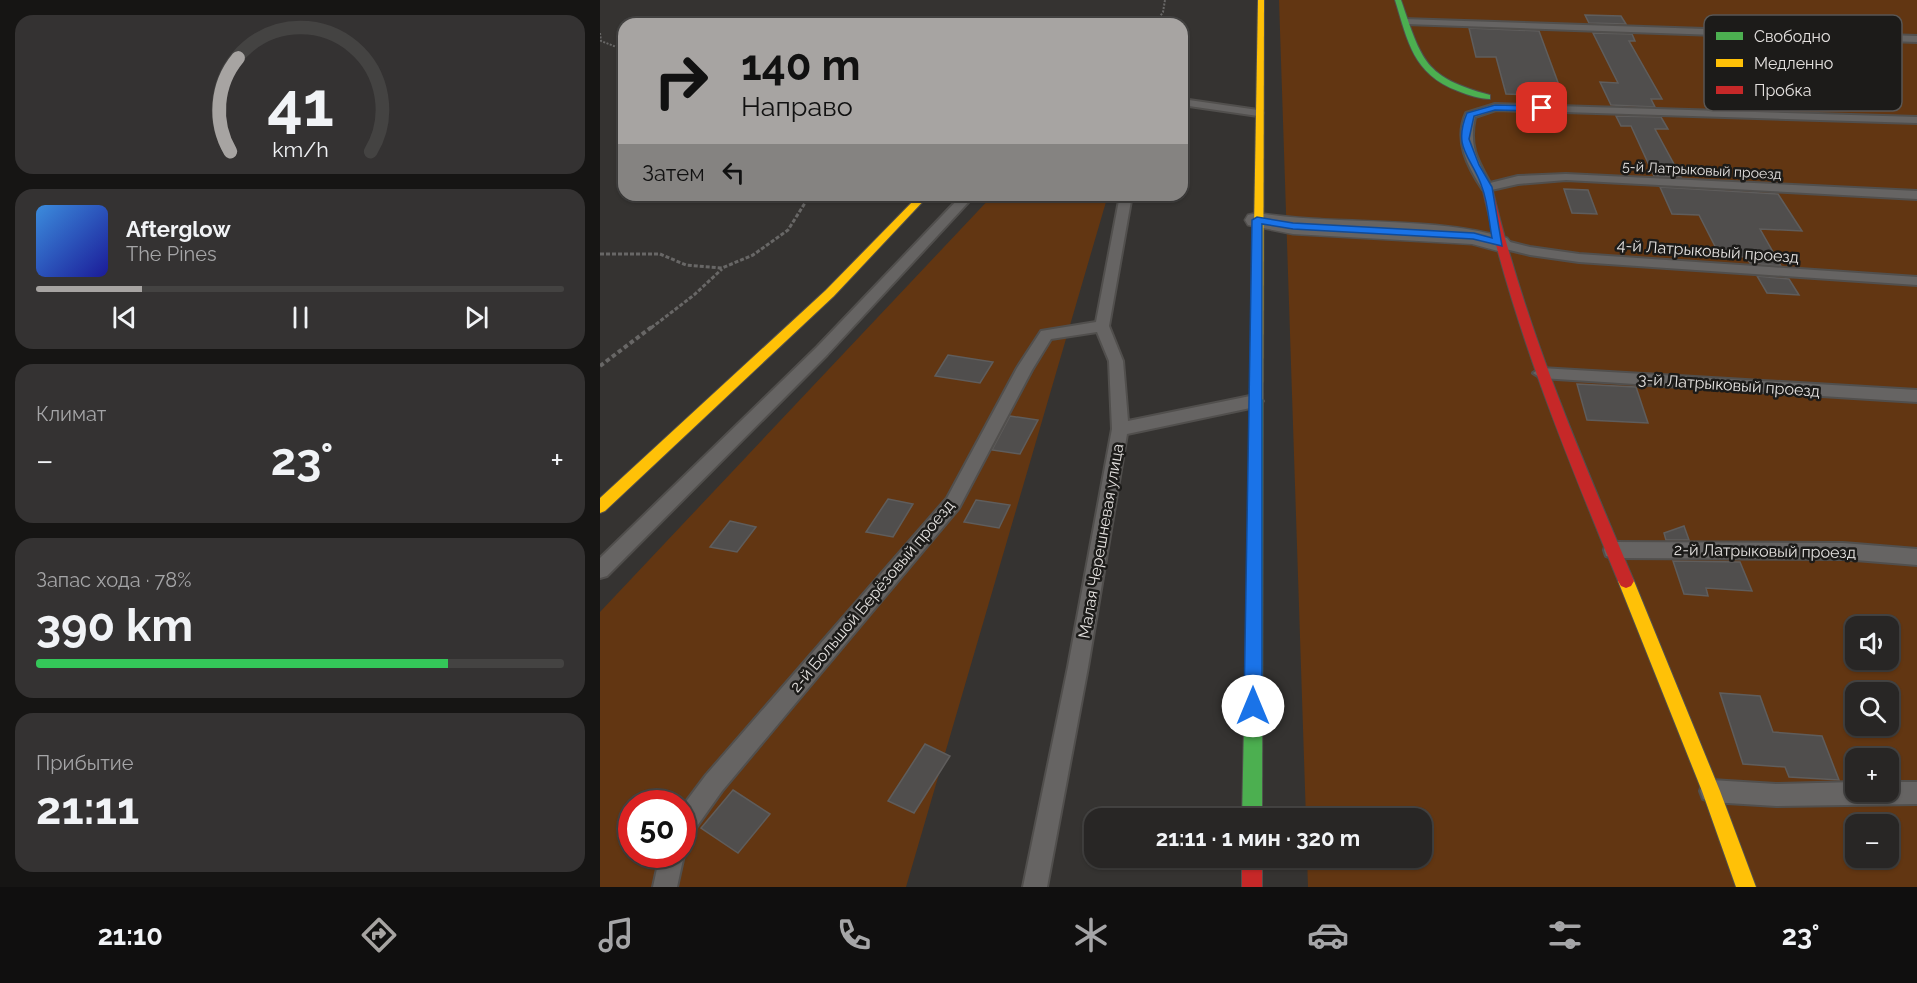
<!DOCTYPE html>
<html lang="ru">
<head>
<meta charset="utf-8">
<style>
  :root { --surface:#282625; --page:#343232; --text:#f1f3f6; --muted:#a5a5a7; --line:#444342; --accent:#a7a4a2 }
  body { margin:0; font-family:Raleway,sans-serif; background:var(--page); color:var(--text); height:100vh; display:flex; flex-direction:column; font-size:22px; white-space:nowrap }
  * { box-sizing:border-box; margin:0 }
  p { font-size:20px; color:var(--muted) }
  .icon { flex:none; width:33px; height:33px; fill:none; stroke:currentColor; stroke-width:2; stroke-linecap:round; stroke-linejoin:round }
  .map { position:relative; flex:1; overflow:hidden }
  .sheet { display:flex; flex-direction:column; gap:15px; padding:15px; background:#161514; width:600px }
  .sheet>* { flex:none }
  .banner { position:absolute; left:18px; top:18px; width:570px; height:183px; border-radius:18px; box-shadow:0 2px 4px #0004,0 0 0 2px var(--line); background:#a7a4a2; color:#111; overflow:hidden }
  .controls { position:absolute; left:1245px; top:616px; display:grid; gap:12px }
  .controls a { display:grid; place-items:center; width:54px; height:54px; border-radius:12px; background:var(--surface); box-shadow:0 2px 4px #0004,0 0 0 2px var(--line); font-size:30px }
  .speed { position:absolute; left:18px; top:790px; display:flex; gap:12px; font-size:30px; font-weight:700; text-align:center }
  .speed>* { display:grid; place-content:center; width:78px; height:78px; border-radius:50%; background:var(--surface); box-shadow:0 2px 4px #0004,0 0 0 2px var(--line); line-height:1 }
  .speed .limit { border:9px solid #d22; background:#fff; color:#111 }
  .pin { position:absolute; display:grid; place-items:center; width:51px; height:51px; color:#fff; margin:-26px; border-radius:12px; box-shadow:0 3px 9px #0006 }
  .me { position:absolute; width:66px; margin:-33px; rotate:0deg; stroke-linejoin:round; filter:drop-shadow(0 0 4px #0008) }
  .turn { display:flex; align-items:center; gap:21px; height:126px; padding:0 24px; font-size:27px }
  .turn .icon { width:78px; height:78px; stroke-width:2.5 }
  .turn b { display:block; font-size:42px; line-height:51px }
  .then { display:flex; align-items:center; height:57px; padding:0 24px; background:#0003; gap:12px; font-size:22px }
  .big { font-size:45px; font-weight:700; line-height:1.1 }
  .sheet .widget { flex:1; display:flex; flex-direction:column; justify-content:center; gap:9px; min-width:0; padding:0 21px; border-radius:18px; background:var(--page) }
  .sheet .dial { align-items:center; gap:0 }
  .dial svg { height:156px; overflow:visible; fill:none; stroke:var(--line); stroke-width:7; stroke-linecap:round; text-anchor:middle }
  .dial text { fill:var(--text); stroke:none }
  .song { display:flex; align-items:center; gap:18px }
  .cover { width:72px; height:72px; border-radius:9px; background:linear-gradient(135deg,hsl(210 70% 55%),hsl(240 70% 35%)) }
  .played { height:6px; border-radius:3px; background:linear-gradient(90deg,var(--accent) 20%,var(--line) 20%) }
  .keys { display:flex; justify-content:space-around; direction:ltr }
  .heat { display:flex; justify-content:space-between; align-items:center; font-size:33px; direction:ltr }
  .charge { height:9px; border-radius:4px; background:linear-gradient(90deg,#34c759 78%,var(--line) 0) }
  .trip { position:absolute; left:484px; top:808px; width:348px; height:60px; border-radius:18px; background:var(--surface); box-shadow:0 2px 4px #0004,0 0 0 2px var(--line); font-weight:700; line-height:60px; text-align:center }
  .dock { display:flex; height:96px; justify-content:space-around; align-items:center; background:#100f0f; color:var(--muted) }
  .dock .icon { width:42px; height:42px }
  .dock .on { color:var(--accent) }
  .dock b { font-size:27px; color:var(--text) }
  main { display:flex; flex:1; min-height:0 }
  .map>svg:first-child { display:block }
  .green { fill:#623612; fill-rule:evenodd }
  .building { fill:#504e4d; stroke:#5f5d5c; stroke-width:1.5 }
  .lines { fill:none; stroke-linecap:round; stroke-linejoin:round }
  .lane-casing { stroke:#514f4d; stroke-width:4 }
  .street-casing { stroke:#514f4d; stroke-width:3 }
  .fast-casing { stroke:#514f4d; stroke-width:2 }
  .slow-casing { stroke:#514f4d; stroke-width:2 }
  .jam-casing { stroke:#514f4d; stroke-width:2 }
  .path-far2 { stroke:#686766; stroke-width:2; stroke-dasharray:2 1.5; stroke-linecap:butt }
  .path-far1 { stroke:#686766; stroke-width:3; stroke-dasharray:4 2; stroke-linecap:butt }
  .path { stroke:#686766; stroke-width:4; stroke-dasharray:4.5 3; stroke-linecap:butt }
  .lane { fill:#666463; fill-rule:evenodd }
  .street { fill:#666463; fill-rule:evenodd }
  .fast { fill:#4caf50; fill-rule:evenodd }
  .slow { fill:#ffc107; fill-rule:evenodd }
  .jam { fill:#c62828; fill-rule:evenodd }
  .route { fill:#1a73e8; stroke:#114b97; stroke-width:1.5 }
  .labels { text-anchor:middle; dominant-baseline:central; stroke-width:5; stroke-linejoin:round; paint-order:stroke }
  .far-street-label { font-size:14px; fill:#e4e1df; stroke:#1c1b19 }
  .street-label { font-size:16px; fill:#e4e1df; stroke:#1c1b19 }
  .key { fill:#1c1b19; stroke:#585654; stroke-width:1.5 }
  .key-label { font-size:16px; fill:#e4e1df }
</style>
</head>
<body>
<main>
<section class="sheet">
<div class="widget dial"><svg viewBox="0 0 100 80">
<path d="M14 69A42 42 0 1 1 86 69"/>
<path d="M14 69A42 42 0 0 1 18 21" stroke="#a7a4a2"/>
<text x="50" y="56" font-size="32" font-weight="700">41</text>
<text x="50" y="72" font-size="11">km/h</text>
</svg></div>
<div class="widget">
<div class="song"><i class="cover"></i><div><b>Afterglow</b><p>The Pines</p></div></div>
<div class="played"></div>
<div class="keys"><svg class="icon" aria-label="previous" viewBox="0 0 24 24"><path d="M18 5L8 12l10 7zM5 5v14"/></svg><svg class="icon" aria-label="pause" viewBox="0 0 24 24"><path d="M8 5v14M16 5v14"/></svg><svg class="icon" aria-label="next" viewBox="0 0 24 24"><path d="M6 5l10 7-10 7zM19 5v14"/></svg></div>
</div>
<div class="widget"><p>Климат</p>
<div class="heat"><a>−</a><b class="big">23°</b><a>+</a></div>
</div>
<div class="widget"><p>Запас хода · 78%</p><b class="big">390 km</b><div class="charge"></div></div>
<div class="widget"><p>Прибытие</p><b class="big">21:11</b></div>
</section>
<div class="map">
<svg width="1317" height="887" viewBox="0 0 1317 887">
  <rect width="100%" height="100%" fill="#353331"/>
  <g class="green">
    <path d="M 679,0 L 1317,0 L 1317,887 L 708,887 L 707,858 L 822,858 L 822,819 L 706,819 ZM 1256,627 L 1288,627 L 1288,660 L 1256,660 ZM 1256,693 L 1288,693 L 1288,726 L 1256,726 ZM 1256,759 L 1288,759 L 1288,792 L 1256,792 ZM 1256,825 L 1288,825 L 1288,858 L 1256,858 Z"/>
    <path d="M 393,195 L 508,195 L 306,887 L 0,887 L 0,612 ZM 32,804 L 82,804 L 82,855 L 32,855 Z"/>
  </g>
  <g class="building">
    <polygon points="985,15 1021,16 1026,24 989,23"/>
    <polygon points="869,28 939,31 963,96 906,94 896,57 876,57"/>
    <polygon points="993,33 1032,34 1035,41 1029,41 1062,99 1051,99 1055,107 1011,105 1000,82 1018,83"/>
    <polygon points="1016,116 1061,117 1068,129 1055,129 1081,177 1054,176 1031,126 1021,126"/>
    <polygon points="1060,187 1178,194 1202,231 1160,229 1181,266 1150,263 1146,257 1120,256 1099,215 1072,214"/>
    <polygon points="964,189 988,190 997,214 972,213"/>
    <polygon points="1157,276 1189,279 1199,295 1167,293"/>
    <polygon points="348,355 393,362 380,383 335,376"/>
    <polygon points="977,384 1036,387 1048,423 987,420"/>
    <polygon points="410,416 438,420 420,454 392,450"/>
    <polygon points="288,499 313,504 293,537 266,532"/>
    <polygon points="376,500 410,505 399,528 364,522"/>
    <polygon points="130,521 156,527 137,552 110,547"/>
    <polygon points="1084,526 1089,540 1066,540 1064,533"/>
    <polygon points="1073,561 1140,562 1152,591 1106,588 1108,596 1084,594"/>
    <polygon points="1120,693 1160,696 1173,732 1222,736 1239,780 1189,777 1185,767 1143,764"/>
    <polygon points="325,744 350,756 314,813 288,801"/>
    <polygon points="133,790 170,814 138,853 101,828"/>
  </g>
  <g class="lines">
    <defs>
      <g id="lane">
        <polygon points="803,19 1317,36 1317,42 806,24 803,23"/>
        <polygon points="582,99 658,110 663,113 658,116 582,105"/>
        <path d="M 895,104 L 1317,117 L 1317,123 L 896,110 L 875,117 C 869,145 876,158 890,183 L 918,176 L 966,174 L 1317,191 L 1317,199 L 966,180 L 918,184 L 887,191 L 883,190 C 867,166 854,140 866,113 Z"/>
        <polygon points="362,195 375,195 227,355 7,576 0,578 0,558 217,347"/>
        <polygon points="520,195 532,195 509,326 523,361 528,421 655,395 663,401 655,407 527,434 488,667 447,887 423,887 468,667 512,429 509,361 497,332 451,339 432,370 359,508 122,791 90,836 82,840 82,807 106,775 347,498 417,368 441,331 496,322"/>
        <polygon points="898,239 930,247 979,254 1317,277 1317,285 979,262 930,255 893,246 892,243"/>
        <polygon points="941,368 1317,390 1317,402 941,378 933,373"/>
        <polygon points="1013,542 1243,543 1317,549 1317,565 1243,559 1013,558 1006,556 1004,550 1006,544"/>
        <polygon points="1111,780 1176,784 1256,782 1256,792 1288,792 1288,782 1317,782 1317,804 1176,806 1111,802 1103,799 1100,791 1103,783"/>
        <polygon points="82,851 84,855 77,887 53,887 60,855 82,855"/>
      </g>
      <path id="street" d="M 657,213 C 739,226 828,215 907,238 L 911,243 L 907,248 L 898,251 L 872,244 L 693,234 L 648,225 L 645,220 L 648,215 Z"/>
      <g id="fast">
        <path d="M 795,0 L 801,0 C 822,61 824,77 890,95 L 890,99 C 880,99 868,95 858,91 C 813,74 808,42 795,0 Z"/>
        <polygon points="657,394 663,399 662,819 642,819 651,399"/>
      </g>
      <g id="slow">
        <polygon points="658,0 664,0 663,399 657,404 651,399"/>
        <polygon points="319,195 329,195 234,296 5,511 0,513 0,498 226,290"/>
        <polygon points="1026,574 1031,576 1034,581 1120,791 1156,887 1136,887 1102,791 1018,581 1021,576"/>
      </g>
      <g id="jam">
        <path d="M 887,184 L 892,187 C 924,324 979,452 1034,581 L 1031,586 L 1026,588 L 1021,586 L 1018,581 C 965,452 912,324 882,187 Z"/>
        <rect x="642" y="858" width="20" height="29"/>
      </g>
    </defs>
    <use href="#lane" class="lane-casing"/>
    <use href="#street" class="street-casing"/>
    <use href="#fast" class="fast-casing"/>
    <use href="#slow" class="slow-casing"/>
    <use href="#jam" class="jam-casing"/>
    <g class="path-far2">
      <polyline points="555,24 563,12 565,0"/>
      <polyline points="0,33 1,41 24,50"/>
    </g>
    <g class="path-far1">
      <polyline points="0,254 60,254 86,265 122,268 153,255 188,230 210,195"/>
      <polyline points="51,328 94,295 122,269"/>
    </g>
    <polyline class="path" points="0,366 53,326"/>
    <use href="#lane" class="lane"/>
    <use href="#street" class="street"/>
    <use href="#fast" class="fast"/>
    <use href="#slow" class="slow"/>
    <use href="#jam" class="jam"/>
  </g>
  <path class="route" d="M 895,105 L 942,106 L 946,108 L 942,111 L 895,110 L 874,116 L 869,139 L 879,165 L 892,187 L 902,246 L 873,239 L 693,229 L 662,224 L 662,706 L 659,712 L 653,715 L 647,712 L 644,706 L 652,220 L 657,217 L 693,223 L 874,233 L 892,238 C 889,222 888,203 882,187 C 872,157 852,149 867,113 Z"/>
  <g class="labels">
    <g class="far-street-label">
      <text transform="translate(1102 170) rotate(3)">5-й Латрыковый проезд</text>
    </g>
    <g class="street-label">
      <text transform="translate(1108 251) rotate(4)">4-й Латрыковый проезд</text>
      <text transform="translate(1129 385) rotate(4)">3-й Латрыковый проезд</text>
      <text transform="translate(501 541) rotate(-80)">Малая Черешневая улица</text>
      <text transform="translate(1165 551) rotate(1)">2-й Латрыковый проезд</text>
      <text transform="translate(272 596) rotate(-50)">2-й Большой Берёзовый проезд</text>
    </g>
  </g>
  <rect x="1104" y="15" width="198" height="96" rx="9" class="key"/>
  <rect x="1116" y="32" width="27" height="8" fill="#4caf50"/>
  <rect x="1116" y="59" width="27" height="8" fill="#ffc107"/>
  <rect x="1116" y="86" width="27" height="8" fill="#c62828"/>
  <g class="key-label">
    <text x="1154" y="42">Свободно</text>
    <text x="1154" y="69">Медленно</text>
    <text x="1154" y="96">Пробка</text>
  </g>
</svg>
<div class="controls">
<a><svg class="icon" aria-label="sound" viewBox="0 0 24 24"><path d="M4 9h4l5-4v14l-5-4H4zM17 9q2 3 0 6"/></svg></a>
<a><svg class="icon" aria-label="search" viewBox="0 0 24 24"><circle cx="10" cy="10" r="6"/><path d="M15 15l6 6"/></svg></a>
<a>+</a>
<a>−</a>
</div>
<div class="speed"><div class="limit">50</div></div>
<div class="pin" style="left:942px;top:108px;background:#d93025"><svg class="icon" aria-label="arrive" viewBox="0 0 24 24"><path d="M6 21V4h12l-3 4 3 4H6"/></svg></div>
<svg class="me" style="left:653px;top:706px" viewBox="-20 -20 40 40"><circle r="19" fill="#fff"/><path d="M0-13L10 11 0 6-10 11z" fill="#1a73e8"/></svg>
<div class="trip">21:11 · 1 мин · 320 m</div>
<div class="banner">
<div class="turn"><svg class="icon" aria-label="right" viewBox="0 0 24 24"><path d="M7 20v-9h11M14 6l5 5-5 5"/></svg><div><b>140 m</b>Направо</div></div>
<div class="then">Затем<svg class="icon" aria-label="left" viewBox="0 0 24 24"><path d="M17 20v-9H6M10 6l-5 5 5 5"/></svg></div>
</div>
</div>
</main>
<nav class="dock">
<b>21:10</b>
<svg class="icon on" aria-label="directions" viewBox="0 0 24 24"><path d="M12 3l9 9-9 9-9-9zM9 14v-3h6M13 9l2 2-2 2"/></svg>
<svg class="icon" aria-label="music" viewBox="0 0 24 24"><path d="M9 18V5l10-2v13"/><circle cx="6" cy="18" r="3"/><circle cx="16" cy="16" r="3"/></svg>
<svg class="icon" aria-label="phone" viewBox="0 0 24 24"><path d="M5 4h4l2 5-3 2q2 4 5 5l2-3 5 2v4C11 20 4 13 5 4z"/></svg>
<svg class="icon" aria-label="climate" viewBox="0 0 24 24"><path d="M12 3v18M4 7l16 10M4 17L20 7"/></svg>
<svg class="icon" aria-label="car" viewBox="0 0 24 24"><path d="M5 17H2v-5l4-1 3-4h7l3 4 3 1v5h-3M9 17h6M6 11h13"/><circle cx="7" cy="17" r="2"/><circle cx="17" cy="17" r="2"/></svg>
<svg class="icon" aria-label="filters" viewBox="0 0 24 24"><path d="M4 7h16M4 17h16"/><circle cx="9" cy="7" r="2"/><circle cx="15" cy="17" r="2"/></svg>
<b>23°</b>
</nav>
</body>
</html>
